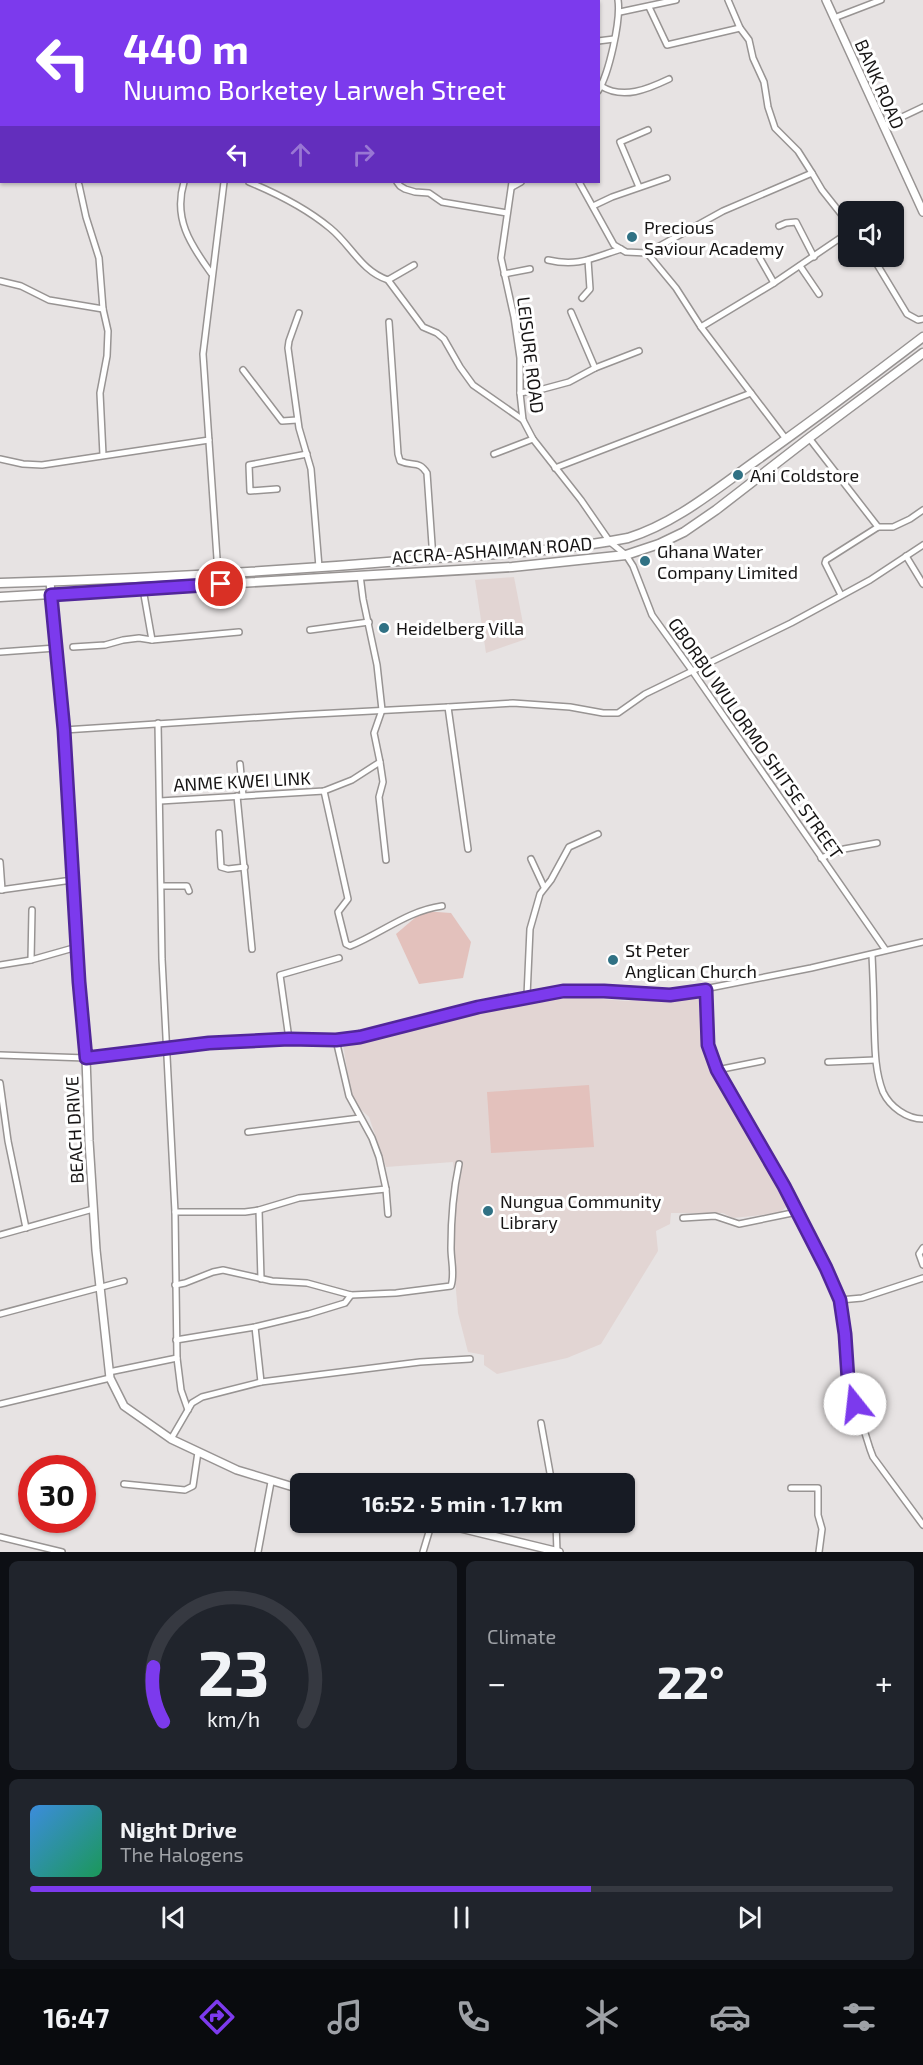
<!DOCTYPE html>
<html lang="en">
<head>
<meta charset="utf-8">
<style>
  :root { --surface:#171b24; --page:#20242c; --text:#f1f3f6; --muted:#9ea1a6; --line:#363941; --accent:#7c3aed }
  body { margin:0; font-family:"Exo 2",sans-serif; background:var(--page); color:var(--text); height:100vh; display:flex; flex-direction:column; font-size:22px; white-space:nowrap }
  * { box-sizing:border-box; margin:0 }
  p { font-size:20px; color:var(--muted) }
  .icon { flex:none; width:33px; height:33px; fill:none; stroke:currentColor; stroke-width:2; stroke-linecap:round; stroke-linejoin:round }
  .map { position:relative; height:1552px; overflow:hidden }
  .panel { display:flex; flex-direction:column; gap:9px; padding:9px; background:#0d0f14; flex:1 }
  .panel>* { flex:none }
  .top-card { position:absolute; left:0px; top:0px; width:600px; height:183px; box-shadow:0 2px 4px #0004; background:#7c3aed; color:#fff; overflow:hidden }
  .fabs { position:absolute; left:838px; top:201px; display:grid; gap:12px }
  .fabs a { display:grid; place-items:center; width:66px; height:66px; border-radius:9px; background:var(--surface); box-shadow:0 2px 4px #0004; font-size:30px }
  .speed { position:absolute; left:18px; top:1455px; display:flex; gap:12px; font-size:30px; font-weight:700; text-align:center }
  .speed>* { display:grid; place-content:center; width:78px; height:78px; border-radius:50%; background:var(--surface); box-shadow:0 2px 4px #0004; line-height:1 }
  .speed .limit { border:9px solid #d22; background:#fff; color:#111 }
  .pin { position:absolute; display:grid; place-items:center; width:51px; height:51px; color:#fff; margin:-26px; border:3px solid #fff; border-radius:50%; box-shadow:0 2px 6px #0007 }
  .me { position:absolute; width:66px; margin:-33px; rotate:344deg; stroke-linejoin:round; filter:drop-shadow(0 0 4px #0008) }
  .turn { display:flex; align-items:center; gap:21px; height:126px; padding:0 24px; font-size:27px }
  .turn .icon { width:78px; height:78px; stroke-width:2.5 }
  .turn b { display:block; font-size:42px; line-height:51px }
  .lanes { display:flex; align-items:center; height:57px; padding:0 24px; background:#0003; justify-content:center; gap:30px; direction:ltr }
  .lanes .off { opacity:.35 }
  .big { font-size:45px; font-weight:700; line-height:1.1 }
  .panel .tile { flex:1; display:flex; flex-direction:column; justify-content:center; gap:9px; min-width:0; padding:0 21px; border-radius:9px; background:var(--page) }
  .panel .dial { align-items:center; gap:0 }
  .dial svg { height:156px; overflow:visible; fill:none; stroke:var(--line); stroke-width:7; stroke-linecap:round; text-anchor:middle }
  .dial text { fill:var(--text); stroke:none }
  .song { display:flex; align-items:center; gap:18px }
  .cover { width:72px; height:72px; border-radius:9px; background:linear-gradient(135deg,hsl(210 70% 55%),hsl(150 70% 35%)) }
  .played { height:6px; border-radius:3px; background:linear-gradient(90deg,var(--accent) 65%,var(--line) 65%) }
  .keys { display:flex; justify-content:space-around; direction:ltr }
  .heat { display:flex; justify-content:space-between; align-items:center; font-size:33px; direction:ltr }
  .panel .tiles { flex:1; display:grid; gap:9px; grid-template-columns:1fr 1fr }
  .tile:last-child { grid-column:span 2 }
  .trip { position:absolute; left:290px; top:1473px; width:345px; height:60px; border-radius:9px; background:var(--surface); box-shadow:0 2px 4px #0004; font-weight:700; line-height:60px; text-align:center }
  .dock { display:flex; height:96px; justify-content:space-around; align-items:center; background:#090b0e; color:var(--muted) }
  .dock .icon { width:42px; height:42px }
  .dock .current { color:var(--accent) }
  .dock b { font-size:27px; color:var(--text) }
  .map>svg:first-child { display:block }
  .built { fill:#e2d5d3 }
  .green { fill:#e3c1bc }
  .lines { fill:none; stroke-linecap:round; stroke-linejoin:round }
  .minor-casing { stroke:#989493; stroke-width:8 }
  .tertiary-casing { stroke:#989493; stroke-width:10 }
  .primary-casing { stroke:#989493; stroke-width:11 }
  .minor { stroke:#fff; stroke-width:5 }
  .tertiary { stroke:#fff; stroke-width:7 }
  .primary { stroke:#fff; stroke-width:8 }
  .route-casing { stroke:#51269a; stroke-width:15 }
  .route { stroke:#7c3aed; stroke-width:10 }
  .poi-dot { fill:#307184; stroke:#fff; stroke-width:2 }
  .labels { text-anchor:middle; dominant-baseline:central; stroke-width:6; stroke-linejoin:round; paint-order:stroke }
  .street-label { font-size:18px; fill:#161414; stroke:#fff }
  .poi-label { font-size:18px; fill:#161414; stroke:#fff; text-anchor:start }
</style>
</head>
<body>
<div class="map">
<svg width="923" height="1552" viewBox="0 0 923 1552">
  <rect width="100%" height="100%" fill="#e7e3e3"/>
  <g class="built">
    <polygon points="514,577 526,639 486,653 475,580"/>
    <polygon points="567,996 625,1001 701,996 702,1039 712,1069 753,1145 788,1205 780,1213 733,1218 723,1213 671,1213 670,1224 656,1231 658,1251 601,1344 567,1358 497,1374 484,1365 484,1355 468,1352 458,1313 452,1245 455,1179 453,1162 386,1167 369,1117 352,1101 343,1044 440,1024 519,1001"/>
  </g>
  <g class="green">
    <polygon points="423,911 451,913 471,942 463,978 419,984 396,934"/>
    <polygon points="589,1085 594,1147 491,1153 487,1092"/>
  </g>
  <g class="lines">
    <defs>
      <g id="minor">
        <polyline points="74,0 75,2"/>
        <polyline points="351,0 351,2"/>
        <polyline points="449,0 449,2"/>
        <polyline points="542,0 543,2"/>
        <polyline points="728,0 740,28 749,40 753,58 764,82 768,107 775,128 798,151 812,173"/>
        <polyline points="214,2 214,0"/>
        <polyline points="232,2 235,0"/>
        <polyline points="649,7 667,45 740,28"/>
        <polyline points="620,12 676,0"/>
        <polyline points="834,18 881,0"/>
        <polyline points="0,21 2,22"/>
        <polyline points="598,41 614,39"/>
        <polyline points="0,71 2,72"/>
        <path d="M 601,86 C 623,100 648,89 669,79"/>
        <path d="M 598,91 C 609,74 621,20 618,0"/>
        <polyline points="883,126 923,107"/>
        <polyline points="0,169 2,170"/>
        <path d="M 184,182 C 173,218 190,244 211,273"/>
        <path d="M 249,182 C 278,194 306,208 330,228 C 351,245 361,271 388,280 L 414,265"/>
        <polyline points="397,182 400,186 405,189 415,192 429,193 442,202 507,213"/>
        <polyline points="512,182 501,258 514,317 520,358 520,393 523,420 533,439 581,500 610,542 626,555 633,566 652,615 693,672 885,949"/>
        <polyline points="579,182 614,245 626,252 647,253 723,211 812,173 822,190 849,224"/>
        <polyline points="79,185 86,217 99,258 103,309 108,331 107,356 100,393 103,455"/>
        <polyline points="512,187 521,182"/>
        <polyline points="639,187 620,142 648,130"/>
        <polyline points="593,206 612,197 667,178"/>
        <polyline points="779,226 786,223 796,222 814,257"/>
        <polyline points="754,248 774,283"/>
        <polyline points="647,253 676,288 701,327 774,283 849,232"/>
        <polyline points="872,256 907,314 918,320 923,319"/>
        <path d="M 548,260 C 578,267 592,258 621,249"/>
        <polyline points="800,266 819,294"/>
        <polyline points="504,274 530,269"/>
        <polyline points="388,280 423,327 437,333 444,339 460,367 473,385 523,420"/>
        <polyline points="0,281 21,286 49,300 103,309"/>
        <polyline points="582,298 590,289 588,260"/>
        <polyline points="571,312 595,368"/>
        <polyline points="299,313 289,341 288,348 299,428 311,469 319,567"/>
        <path d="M 389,322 L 398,454 L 400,461 C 413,467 419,460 427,473 L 433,559"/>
        <polyline points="701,327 786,439"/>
        <polyline points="243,370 282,421 297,420"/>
        <polyline points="520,393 543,389 569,382 595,368 639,351"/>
        <polyline points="809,438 878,527"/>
        <polyline points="494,454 533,439"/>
        <polyline points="0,459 23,464 42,465 209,440"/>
        <polyline points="555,468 751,393"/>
        <polyline points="277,489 250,491 249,465 307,454"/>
        <polyline points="906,556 923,584"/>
        <polyline points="218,573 203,354 224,182"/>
        <polyline points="143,589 152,640 239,632"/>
        <polyline points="841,595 825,563 826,560 878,527 893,527 910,519 923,510"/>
        <polyline points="310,630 369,622"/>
        <polyline points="73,647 105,645 123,640 139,638 152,640"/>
        <polyline points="0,652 56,648"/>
        <polyline points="448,707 513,703 570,707 603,713 618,713 645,694 791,623 870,580 923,545"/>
        <polyline points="158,723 162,959 175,1212 177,1358 181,1390 188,1410"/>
        <polyline points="64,730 296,715 448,707 468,849"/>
        <polyline points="380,762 383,782 379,797 386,860"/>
        <polyline points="240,764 243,796"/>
        <path d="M 324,791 L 348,899 L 338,912 L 346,944 L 350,946 C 382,933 407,911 442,906"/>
        <polyline points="237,796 252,949"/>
        <polyline points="160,801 324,791 352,780 380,762 374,733 382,710 377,665 363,599 360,575"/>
        <polyline points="219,833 221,867 228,869 245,867"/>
        <polyline points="821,858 844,849 877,843"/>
        <polyline points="531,859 544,887"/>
        <polyline points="0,862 2,890"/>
        <polyline points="162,886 187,886 189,891"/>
        <polyline points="0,890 72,880"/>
        <path d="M 872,955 C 873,976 874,997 874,1019 C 875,1043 874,1069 883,1092 C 890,1107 907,1119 923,1119"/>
        <polyline points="31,960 32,910"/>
        <polyline points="0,965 31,960 77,947"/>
        <polyline points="706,990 708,1045 717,1070 784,1186 826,1268 840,1300 845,1334 848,1379 870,1449 873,1457 923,1525"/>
        <polyline points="527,996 530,929 540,894 551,880 569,847 598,834"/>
        <polyline points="289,1039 280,975 339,958"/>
        <polyline points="336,1040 349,1096 372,1138 379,1157 386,1189 388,1214"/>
        <polyline points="0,1055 86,1058 209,1043 289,1039 336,1040 360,1037 478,1007 545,993 583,990 679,994 811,968 923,942"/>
        <polyline points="828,1062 875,1060"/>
        <polyline points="717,1070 762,1061"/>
        <polyline points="0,1083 8,1141 26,1228"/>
        <polyline points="248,1132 360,1118"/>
        <polyline points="259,1210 261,1279"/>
        <polyline points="175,1212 245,1212 259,1210 299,1198 386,1189"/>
        <polyline points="683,1218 715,1216 739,1224 797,1212"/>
        <polyline points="0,1235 93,1209"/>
        <polyline points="923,1248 919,1254 923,1265"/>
        <path d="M 175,1285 L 185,1283 L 213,1272 L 223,1270 L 272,1281 L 307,1283 L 351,1295 L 396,1293 L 451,1286 C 455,1274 451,1261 451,1248 C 451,1220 453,1192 459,1164"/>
        <polyline points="840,1300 862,1298 923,1278"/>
        <polyline points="0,1314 124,1281"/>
        <polyline points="255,1327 261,1382"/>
        <polyline points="176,1340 255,1327 309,1314 345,1303 351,1295"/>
        <polyline points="109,1372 177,1358"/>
        <polyline points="0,1404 110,1378"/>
        <polyline points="541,1423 552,1484"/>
        <polyline points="171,1439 192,1403 202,1397 261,1382 420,1362 470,1359"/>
        <polyline points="124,1484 185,1490 193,1486 198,1452"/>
        <polyline points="604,1484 607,1483"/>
        <polyline points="791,1488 818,1488 818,1515 822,1529 819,1552"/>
        <polyline points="556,1522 557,1552"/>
        <polyline points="0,1537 62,1552"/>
        <polyline points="258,1552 271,1482"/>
        <polyline points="423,1552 432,1522"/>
      </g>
      <g id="tertiary">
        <polyline points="826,0 923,212"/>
        <polyline points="50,582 64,730 79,982 86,1058 89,1141 96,1250 110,1378 124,1406 171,1439 237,1470 300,1489"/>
        <polyline points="436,1522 559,1552"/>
      </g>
      <g id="primary">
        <path d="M 0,583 C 142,579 284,571 425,559 C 493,554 561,551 628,538 C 676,523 716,489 757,460 C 813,420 868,379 923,337"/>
        <polyline points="0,597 512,567 626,555 659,544 684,532 716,510 809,438 923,353"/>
      </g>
    </defs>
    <use href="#minor" class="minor-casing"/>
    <use href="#tertiary" class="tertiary-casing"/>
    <use href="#primary" class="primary-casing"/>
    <use href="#minor" class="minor"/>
    <use href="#tertiary" class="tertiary"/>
    <use href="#primary" class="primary"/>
  </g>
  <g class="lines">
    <defs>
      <polyline id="route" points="221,584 51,595 64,730 79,982 86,1058 209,1043 289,1039 336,1040 360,1037 478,1007 563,991 604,991 670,995 706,990 708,1045 717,1070 784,1186 826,1268 840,1300 845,1334 848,1379 855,1404"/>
    </defs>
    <use href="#route" class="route-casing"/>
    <use href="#route" class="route"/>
  </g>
  <g class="poi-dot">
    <circle cx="632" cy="237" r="6"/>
    <circle cx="738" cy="475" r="6"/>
    <circle cx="645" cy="561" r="6"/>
    <circle cx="384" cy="628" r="6"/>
    <circle cx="613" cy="960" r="6"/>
    <circle cx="488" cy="1211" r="6"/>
  </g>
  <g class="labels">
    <g class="street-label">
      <text transform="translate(880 84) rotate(66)">BANK ROAD</text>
      <text transform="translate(531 355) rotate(83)">LEISURE ROAD</text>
      <text transform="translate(492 550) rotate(-4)">ACCRA-ASHAIMAN ROAD</text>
      <text transform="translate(756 738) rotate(55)">GBORBU WULORMO SHITSE STREET</text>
      <text transform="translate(242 781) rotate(-3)">ANME KWEI LINK</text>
      <text transform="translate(74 1130) rotate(-93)">BEACH DRIVE</text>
    </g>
    <g class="poi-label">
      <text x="644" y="227">Precious<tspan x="644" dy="21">Saviour Academy</tspan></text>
      <text x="750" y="475">Ani Coldstore</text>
      <text x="657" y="551">Ghana Water<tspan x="657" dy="21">Company Limited</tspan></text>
      <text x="396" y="628">Heidelberg Villa</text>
      <text x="625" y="950">St Peter<tspan x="625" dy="21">Anglican Church</tspan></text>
      <text x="500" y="1201">Nungua Community<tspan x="500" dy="21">Library</tspan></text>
    </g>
  </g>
</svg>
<div class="fabs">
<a><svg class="icon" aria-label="sound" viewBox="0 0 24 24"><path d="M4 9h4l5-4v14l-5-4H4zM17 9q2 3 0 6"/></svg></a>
</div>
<div class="speed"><div class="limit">30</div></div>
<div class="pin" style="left:221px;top:584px;background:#d93025"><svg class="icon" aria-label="arrive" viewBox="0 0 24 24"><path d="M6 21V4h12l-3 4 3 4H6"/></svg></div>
<svg class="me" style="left:855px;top:1404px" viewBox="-20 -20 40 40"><circle r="19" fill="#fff"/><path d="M0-13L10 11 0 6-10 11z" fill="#7c3aed"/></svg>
<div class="trip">16:52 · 5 min · 1.7 km</div>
<div class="top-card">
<div class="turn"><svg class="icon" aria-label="left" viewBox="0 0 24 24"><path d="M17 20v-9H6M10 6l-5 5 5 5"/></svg><div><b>440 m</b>Nuumo Borketey Larweh Street</div></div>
<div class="lanes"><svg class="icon" aria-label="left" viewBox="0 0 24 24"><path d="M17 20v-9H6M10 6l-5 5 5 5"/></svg><svg class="icon off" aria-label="ahead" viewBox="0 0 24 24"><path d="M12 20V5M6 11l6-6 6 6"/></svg><svg class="icon off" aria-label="right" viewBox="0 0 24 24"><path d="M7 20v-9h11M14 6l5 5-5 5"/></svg></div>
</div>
</div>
<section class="panel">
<div class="tiles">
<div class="tile dial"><svg viewBox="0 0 100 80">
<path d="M14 69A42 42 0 1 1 86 69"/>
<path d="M14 69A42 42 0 0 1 9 41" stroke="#7c3aed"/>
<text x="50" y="56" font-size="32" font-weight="700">23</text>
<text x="50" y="72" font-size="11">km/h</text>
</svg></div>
<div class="tile"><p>Climate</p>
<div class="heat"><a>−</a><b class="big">22°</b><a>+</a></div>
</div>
<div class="tile">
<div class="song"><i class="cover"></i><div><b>Night Drive</b><p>The Halogens</p></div></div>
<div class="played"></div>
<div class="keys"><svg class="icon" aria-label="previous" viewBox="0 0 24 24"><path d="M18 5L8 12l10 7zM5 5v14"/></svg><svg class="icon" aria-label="pause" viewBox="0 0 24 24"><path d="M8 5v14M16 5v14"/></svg><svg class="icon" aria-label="next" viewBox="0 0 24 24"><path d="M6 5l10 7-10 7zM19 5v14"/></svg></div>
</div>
</div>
</section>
<nav class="dock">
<b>16:47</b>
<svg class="icon current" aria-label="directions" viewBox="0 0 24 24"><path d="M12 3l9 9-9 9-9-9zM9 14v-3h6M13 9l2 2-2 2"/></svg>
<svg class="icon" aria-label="music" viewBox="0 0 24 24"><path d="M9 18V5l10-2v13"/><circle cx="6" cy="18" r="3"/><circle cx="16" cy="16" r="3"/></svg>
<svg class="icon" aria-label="phone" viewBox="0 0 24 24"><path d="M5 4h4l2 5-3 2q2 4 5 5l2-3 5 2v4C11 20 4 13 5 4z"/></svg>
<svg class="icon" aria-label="climate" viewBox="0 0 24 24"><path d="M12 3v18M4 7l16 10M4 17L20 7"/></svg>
<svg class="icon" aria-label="car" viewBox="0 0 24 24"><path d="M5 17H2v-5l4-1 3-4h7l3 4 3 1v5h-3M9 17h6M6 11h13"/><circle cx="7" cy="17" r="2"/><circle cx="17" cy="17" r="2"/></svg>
<svg class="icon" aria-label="filters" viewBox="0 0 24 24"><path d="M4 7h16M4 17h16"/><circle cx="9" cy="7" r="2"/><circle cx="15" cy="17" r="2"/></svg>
</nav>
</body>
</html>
